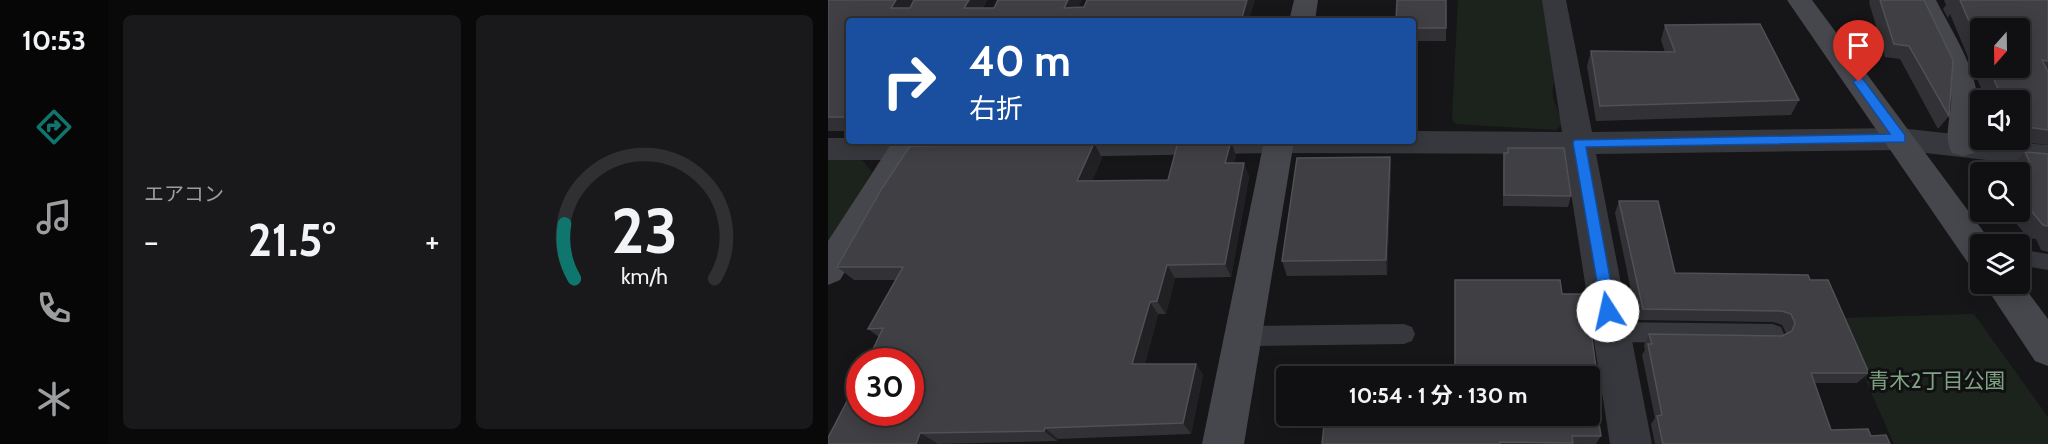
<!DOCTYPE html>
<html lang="ja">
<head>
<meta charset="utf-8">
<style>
  :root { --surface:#101012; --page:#19191b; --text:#f1f3f6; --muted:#9c9d9f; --line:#303032; --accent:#0f766e }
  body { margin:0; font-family:Cabin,"Noto Sans JP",sans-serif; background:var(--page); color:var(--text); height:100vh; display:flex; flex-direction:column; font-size:22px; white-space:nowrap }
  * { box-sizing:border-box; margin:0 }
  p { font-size:20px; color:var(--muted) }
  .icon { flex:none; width:33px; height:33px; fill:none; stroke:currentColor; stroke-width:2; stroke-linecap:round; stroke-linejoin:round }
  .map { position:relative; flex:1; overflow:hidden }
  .panel { display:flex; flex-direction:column; gap:15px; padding:15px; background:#09090a; width:720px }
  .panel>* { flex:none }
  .top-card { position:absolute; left:18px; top:18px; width:570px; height:126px; border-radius:6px; box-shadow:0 3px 15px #0003,0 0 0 2px var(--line); background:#1a4fa0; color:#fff; overflow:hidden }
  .needle { width:39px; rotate:200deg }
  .buttons { position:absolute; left:1142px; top:18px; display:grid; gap:12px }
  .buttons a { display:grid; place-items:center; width:60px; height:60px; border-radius:6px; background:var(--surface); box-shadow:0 3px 15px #0003,0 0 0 2px var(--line); font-size:30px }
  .speed { position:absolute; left:18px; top:348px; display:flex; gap:12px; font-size:30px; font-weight:700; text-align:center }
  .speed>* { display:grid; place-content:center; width:78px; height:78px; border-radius:50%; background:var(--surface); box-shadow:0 3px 15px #0003,0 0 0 2px var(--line); line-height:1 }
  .speed .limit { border:9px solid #d22; background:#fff; color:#111 }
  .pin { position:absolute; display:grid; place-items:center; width:51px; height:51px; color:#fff; margin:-62px -26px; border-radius:50% 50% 50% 0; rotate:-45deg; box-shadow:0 0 6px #0007 }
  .pin .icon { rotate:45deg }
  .me { position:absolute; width:66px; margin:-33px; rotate:350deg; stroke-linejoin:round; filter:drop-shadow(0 0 4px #0008) }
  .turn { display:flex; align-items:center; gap:21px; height:126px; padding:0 24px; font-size:27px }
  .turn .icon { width:78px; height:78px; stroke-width:2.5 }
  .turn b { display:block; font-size:42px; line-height:51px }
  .big { font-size:45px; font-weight:700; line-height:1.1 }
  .panel .widget { flex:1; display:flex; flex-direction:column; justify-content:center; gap:9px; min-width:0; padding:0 21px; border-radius:9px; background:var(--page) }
  .panel .dial { align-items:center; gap:0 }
  .dial svg { height:156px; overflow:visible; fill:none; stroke:var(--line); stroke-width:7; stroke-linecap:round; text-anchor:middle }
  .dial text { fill:var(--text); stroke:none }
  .heat { display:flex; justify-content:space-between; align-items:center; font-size:33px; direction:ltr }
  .panel .tiles { flex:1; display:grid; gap:15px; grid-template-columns:repeat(2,1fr) }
  .trip { position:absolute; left:448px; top:366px; width:324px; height:60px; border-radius:6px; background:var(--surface); box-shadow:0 3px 15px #0003,0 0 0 2px var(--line); font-weight:700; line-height:60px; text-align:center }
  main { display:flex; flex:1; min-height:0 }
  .tabs { display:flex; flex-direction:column; width:108px; justify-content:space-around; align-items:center; background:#060607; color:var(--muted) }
  .tabs .icon { width:42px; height:42px }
  .tabs .active { color:var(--accent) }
  .tabs b { font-size:27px; color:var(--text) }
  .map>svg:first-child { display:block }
  .green { fill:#1c231d }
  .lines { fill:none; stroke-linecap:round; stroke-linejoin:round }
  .lane { fill:#37383d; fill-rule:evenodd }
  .street { fill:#37383d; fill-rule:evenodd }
  .secondary { fill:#45474d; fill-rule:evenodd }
  .wall { fill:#323236; fill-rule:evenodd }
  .shaded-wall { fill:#212124 }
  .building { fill:#3f3f44; stroke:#4f5156; stroke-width:1.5 }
  .route { fill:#1a73e8; stroke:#114b97; stroke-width:1.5 }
  .labels { text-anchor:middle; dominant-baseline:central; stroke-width:6; stroke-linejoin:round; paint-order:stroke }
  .park-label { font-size:21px; fill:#7fa381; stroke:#111113 }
</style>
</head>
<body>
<main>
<nav class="tabs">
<b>10:53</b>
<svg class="icon active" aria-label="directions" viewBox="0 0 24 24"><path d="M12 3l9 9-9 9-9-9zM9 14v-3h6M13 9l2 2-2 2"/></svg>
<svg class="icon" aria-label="music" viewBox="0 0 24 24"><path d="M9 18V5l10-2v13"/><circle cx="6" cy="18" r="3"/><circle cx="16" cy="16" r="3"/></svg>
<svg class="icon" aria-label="phone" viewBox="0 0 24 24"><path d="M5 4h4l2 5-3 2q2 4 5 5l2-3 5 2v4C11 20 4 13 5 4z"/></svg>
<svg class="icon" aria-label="climate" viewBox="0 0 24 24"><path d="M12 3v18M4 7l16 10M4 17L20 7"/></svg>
</nav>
<section class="panel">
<div class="tiles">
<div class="widget"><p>エアコン</p>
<div class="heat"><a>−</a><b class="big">21.5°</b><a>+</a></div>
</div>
<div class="widget dial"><svg viewBox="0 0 100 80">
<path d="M14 69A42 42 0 1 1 86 69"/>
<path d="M14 69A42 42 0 0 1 9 41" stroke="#0f766e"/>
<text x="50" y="56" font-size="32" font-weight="700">23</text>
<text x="50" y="72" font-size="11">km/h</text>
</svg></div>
</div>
</section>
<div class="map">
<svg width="1220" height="444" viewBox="0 0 1220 444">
  <rect width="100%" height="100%" fill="#161618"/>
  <g class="green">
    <path d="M 630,0 L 719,0 L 728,78 C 719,95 730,106 734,124 L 728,130 L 628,124 L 624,120 Z"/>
    <polygon points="0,159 33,159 44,172 0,242"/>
    <polygon points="1146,314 1220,417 1220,444 1066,444 1010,318"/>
  </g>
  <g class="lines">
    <g class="lane">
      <polygon points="1191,249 1220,254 1220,270 1191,265"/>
      <polygon points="784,322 945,324 953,327 956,334 953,341 945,344 784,342 776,339 773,332 776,325"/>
      <polygon points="576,324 584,327 587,334 584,341 576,344 415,346 407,343 404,336 407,329 415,326"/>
    </g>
    <g class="street">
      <polygon points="714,0 738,0 764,132 1072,128 1152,137 1152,140 1220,145 1220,167 1072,150 768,154 824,444 782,444 737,154 451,153 221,157 210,154 206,146 209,141 585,141 585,131 734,132"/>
      <polygon points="0,138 21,138 21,141 113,141 118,149 114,157 103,160 0,160"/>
    </g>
    <g class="secondary">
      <polygon points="466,0 490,0 487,21 461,21"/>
      <polygon points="959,0 984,0 1164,243 1152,244 1152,267 1140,263"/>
      <path d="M 1084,0 L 1108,0 C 1130,43 1152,72 1151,121 C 1150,133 1151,143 1146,153 L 1135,156 L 1124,153 C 1114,135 1125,113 1123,94 C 1118,61 1097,29 1084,0 Z"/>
      <polygon points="65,141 96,141 12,280 0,285 0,241"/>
      <polygon points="436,141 466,141 416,444 374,444"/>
      <polygon points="1191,280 1220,319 1220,366 1207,361 1156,284 1191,284"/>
    </g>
  </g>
  <g class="wall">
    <polygon points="0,0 159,0 155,8 250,8 427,0 21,21 21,131 0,131"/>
    <polygon points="618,0 618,41 585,41 585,21"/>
    <polygon points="1042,0 1096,0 1121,116 1110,129 1072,59 1057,57 1041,2"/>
    <path d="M 1116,0 L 1220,0 L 1220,145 L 1175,140 L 1191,140 L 1191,100 L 1158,100 L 1122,14 L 1120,18 L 1115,9 L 1118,5 ZM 1152,28 L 1191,68 L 1152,68 Z"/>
    <polygon points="837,25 971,100 963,115 768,121 759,66 763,51 837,52 833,40"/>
    <polygon points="266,143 274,158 264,181 340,180 408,156 406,163 416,163 421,177 403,277 347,278 338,314 330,314 317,364 368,364 375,375 363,434 230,439 229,441 109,444 0,444 51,337 40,329 67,280 26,280 9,267"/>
    <polygon points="680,148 743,196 740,207 675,206 675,165 676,153 679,153"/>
    <polygon points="1197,152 1220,154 1220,252 1213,250 1208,239 1200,238 1179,212 1191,212 1191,172 1153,172 1163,163 1184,165"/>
    <polygon points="562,157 563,174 559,275 459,276 454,261"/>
    <polygon points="791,201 847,273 982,280 1041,373 1029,383 986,383 1003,430 1043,436 1062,444 827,444 823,424 827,418 814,355 817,350 816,345 821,334 954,336 958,333 954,325 945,322 809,320 787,213"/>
    <polygon points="627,280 734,294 773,404 769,412 773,436 768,444 494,444 762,416 762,376 627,376"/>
  </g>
  <g class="shaded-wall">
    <polygon points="68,0 87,0 82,8 63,8"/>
    <polygon points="141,0 159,0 147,21 136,8"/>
    <polygon points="240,0 254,0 244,21 236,8"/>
    <polygon points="419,0 427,0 421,21 413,21"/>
    <polygon points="18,114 21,117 21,122 16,117"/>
    <polygon points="403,141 408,156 403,178 397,163"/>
    <polygon points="266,143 274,158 258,196 249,181"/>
    <polygon points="562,157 563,174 559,275 558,260"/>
    <polygon points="416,163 421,177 403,277 397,264"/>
    <polygon points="339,265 347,278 338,314 329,301"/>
    <polygon points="322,302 330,314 314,376 304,364"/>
    <polygon points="368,364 375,375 363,434 355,423"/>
    <polygon points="217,428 230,439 229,441 216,431"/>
    <polygon points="92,433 109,443 109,444 88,444"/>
  </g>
  <g class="building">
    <polygon points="0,0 68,0 63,8 82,8 86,0 141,0 136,8 166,8 170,0 240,0 236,8 256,7 259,0 419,0 413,21 21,21 21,114 18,114 16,117 0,117"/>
    <polygon points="569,0 618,0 618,28 585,28 585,21 568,21"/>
    <polygon points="1052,0 1096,0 1125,60 1121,116 1081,46 1066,44"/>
    <polygon points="1132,0 1220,0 1220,61 1214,60 1220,72 1220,130 1191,126 1191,100 1175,100 1161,68 1191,68 1191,28 1152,28 1152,47"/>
    <polygon points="932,24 971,100 772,106 763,51 847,52 837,25"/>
    <polygon points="403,141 397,163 416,163 397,264 339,265 329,301 322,302 304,364 368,364 355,423 217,428 216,431 92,433 88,444 0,444 0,438 32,376 32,412 82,412 82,362 39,362 55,328 40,329 75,267 9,267 53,190 82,146 266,143 249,181 340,180 350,142"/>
    <polygon points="680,148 736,148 743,196 676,195 676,153 680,153"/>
    <polygon points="1197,152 1220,154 1220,226 1215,225 1191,196 1191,172 1171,172 1163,163 1196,167 1194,164 1203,165"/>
    <polygon points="562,157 558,260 454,261 469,158"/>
    <polygon points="791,201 830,201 847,273 980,275 982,280 1000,280 1041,373 983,373 1003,430 1040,429 1043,436 1058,435 1062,444 835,444 829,416 834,415 820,344 824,344 821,334 954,336 964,331 967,323 963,314 954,311 815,309"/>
    <polygon points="627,280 732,280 734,294 758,294 773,404 768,404 773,436 744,436 745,443 672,442 672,444 494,444 497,416 762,416 762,376 627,376"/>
  </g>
  <polygon class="route" points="1031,78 1035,79 1077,135 1077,142 758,147 788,311 785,316 775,316 745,143 746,140 1062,134 1025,82"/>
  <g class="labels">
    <g class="park-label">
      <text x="1109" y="380">青木2丁目公園</text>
    </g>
  </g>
</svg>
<div class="buttons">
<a><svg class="needle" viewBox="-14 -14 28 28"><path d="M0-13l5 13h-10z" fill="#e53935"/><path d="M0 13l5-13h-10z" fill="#9c9d9f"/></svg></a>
<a><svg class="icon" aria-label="sound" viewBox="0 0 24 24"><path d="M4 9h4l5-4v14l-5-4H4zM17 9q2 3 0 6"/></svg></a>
<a><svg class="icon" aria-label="search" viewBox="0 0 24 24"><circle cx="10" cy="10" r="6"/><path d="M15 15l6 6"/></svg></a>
<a><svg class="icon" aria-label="layers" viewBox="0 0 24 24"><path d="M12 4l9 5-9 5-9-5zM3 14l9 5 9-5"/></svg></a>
</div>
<div class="speed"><div class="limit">30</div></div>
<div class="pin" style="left:1031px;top:82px;background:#d93025"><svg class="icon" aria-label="arrive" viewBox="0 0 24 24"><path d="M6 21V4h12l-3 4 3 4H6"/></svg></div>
<svg class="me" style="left:780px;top:311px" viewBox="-20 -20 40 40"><circle r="19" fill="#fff"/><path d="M0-13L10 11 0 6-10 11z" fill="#1a73e8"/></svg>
<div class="trip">10:54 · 1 分 · 130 m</div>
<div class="top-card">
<div class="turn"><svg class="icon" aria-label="right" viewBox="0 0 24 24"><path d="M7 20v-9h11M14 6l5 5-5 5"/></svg><div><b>40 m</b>右折</div></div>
</div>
</div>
</main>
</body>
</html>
